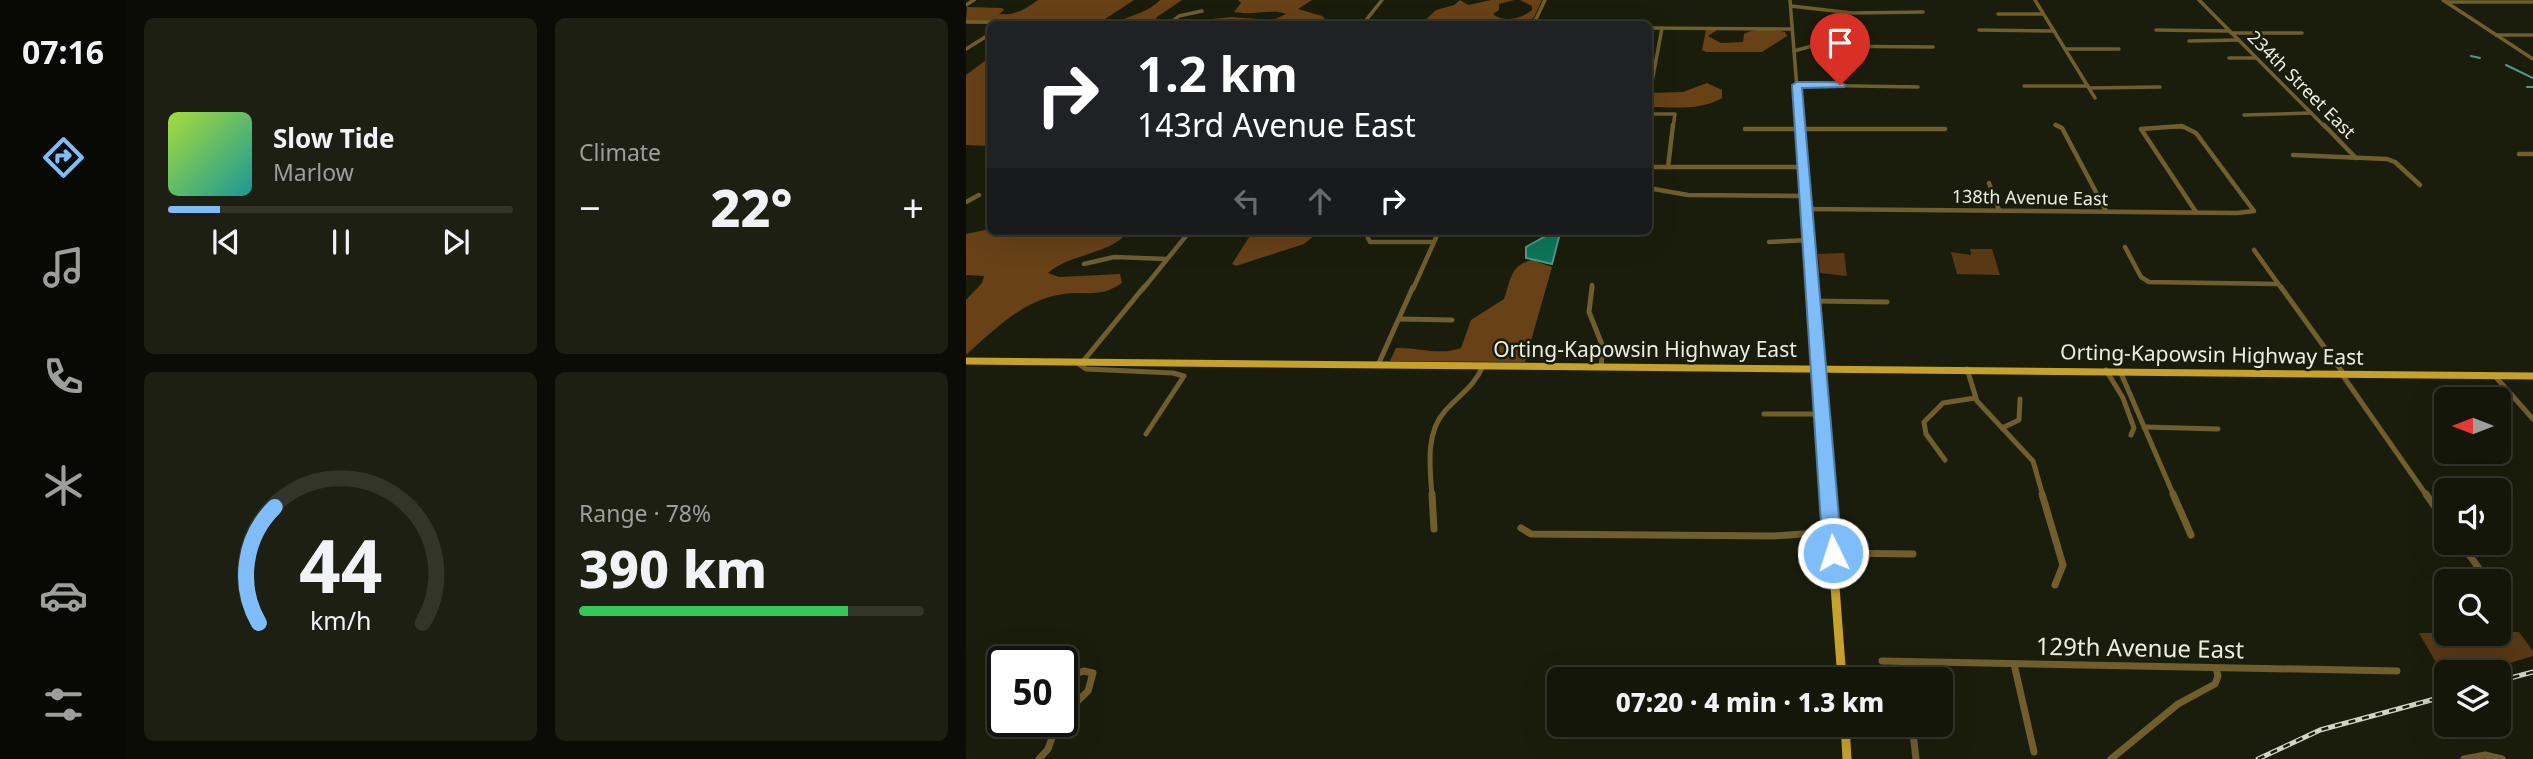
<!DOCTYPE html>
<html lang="en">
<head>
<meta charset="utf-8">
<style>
  :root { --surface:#141609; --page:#1d1f12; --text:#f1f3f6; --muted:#9d9f9c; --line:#33352a; --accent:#7ebdf9 }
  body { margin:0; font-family:"Noto Sans",sans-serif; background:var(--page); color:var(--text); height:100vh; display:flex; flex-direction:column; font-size:26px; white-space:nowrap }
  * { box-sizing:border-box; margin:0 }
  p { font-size:23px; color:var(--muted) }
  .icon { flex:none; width:38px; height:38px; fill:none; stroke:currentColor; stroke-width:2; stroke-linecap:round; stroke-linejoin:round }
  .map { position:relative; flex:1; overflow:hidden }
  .panel { display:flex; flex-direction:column; gap:18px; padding:18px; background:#0b0c05; width:840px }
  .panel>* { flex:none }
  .hud { position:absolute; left:21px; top:21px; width:665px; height:214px; border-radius:10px; box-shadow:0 7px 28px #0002,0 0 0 2px var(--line); background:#202124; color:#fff; overflow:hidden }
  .needle { width:46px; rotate:270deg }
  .fabs { position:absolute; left:1468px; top:387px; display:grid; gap:14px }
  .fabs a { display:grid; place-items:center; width:77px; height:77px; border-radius:10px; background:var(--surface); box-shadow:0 7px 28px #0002,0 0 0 2px var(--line); font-size:35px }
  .speed { position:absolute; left:21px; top:646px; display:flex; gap:14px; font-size:35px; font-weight:700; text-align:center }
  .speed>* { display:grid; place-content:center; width:91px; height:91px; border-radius:50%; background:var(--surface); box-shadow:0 7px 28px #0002,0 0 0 2px var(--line); line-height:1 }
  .speed .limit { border:4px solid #111; border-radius:10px; background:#fff; color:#111 }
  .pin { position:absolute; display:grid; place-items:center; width:60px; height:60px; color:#fff; margin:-72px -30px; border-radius:50% 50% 50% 0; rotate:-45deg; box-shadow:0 0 7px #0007 }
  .pin .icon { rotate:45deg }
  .me { position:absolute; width:77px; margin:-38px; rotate:356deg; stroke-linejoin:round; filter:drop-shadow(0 0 5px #0008) }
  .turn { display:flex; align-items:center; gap:24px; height:147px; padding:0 35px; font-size:32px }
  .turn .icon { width:91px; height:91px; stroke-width:2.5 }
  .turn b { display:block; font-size:49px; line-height:60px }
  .lanes { display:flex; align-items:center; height:66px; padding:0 35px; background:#0003; justify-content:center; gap:35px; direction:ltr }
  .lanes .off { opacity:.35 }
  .big { font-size:52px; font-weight:800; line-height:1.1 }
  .panel .card { flex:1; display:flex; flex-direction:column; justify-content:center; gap:10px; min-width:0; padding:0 24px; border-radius:10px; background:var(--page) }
  .panel .dial { align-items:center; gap:0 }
  .dial svg { height:182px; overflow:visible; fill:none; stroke:var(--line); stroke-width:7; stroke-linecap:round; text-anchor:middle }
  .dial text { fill:var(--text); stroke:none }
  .song { display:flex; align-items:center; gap:21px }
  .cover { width:84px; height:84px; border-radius:10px; background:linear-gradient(135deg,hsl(80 70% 55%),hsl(180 70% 35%)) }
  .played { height:7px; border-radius:4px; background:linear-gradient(90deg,var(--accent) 15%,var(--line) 15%) }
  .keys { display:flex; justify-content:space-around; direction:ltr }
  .heat { display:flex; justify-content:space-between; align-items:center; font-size:38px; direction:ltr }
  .charge { height:10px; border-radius:5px; background:linear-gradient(90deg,#34c759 78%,var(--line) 0) }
  .panel .tiles { flex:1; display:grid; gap:18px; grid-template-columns:repeat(2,1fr) }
  .trip { position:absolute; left:581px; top:667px; width:406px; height:70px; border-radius:10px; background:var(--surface); box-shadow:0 7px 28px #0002,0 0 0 2px var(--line); font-weight:800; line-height:70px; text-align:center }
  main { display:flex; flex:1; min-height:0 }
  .tabs { display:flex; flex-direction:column; width:126px; justify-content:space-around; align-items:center; background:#080904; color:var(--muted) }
  .tabs .icon { width:49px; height:49px }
  .tabs .current { color:var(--accent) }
  .tabs b { font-size:32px; color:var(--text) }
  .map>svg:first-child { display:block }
  .green { fill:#593816 }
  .forest { fill:#684117 }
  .water { fill:#0d765b; stroke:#509a84; stroke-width:2 }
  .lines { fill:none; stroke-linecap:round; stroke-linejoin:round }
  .stream { stroke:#509a84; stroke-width:2 }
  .minor-far3 { stroke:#705e2d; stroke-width:3.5 }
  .minor-far2 { stroke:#705e2d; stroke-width:4.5 }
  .minor-far1 { stroke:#705e2d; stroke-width:5 }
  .minor { stroke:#705e2d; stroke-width:7 }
  .major-far1 { stroke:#c6a22d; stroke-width:7 }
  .major { stroke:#c6a22d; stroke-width:9 }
  .rail-casing { stroke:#d0d3c6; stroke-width:5 }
  .rail { stroke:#1b1d0c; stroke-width:2.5; stroke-dasharray:7; stroke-linecap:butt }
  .route { fill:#7ebdf9; stroke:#527ba2; stroke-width:2 }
  .labels { text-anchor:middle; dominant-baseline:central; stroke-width:5; stroke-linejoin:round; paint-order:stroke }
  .far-street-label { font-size:18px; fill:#ebeee2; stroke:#1b1d0c }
  .street-label { font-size:21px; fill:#ebeee2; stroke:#1b1d0c }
  .near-street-label { font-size:24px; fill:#ebeee2; stroke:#1b1d0c }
</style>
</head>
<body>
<main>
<nav class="tabs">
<b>07:16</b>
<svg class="icon current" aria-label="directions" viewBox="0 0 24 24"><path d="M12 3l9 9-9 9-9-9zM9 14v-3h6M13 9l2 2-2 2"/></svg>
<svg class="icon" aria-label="music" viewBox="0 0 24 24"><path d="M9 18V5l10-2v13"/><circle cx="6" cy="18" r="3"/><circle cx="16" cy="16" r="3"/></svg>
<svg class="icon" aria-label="phone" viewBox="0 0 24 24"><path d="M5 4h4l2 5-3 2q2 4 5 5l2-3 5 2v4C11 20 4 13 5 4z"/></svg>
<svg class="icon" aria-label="climate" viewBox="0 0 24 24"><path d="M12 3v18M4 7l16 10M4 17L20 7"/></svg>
<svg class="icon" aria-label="car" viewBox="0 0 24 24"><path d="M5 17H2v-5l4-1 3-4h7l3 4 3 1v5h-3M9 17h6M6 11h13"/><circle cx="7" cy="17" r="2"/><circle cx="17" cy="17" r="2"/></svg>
<svg class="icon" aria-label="filters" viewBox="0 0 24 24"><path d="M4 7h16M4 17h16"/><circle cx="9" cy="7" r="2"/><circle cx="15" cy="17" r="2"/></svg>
</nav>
<section class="panel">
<div class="tiles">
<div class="card">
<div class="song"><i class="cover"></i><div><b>Slow Tide</b><p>Marlow</p></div></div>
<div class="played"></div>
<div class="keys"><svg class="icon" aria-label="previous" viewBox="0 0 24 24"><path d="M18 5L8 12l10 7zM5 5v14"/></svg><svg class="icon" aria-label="pause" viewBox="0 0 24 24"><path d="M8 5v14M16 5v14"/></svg><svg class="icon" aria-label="next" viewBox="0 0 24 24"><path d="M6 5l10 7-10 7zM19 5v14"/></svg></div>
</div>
<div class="card"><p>Climate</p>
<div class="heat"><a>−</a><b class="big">22°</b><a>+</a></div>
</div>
<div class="card dial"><svg viewBox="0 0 100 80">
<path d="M14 69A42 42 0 1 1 86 69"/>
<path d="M14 69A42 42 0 0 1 21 18" stroke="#7ebdf9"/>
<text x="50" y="56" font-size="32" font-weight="700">44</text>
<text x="50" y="72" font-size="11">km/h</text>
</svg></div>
<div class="card"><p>Range · 78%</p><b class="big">390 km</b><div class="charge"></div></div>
</div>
</section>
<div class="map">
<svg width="1567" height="759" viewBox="0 0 1567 759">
  <rect width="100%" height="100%" fill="#1b1d0c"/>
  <g class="green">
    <polygon points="1004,249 1026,249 1034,275 991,274 985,252 1005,255"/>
    <polygon points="878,253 881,276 854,273 852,254"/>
    <polygon points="1533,632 1553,632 1567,651 1567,656 1514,672 1480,672 1480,680 1453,633"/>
  </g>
  <g class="forest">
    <path d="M 72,0 L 168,0 L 136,21 L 0,21 L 1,7 L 36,8 L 38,10 L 33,14 C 48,16 60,9 72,0 Z"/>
    <path d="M 194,0 L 216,0 L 191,17 L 188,22 L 153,22 C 168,13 180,14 194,0 Z"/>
    <path d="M 272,0 L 346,0 L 332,9 L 356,16 L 361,21 L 360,24 L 210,23 L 265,17 L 307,20 L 320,14 C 307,8 285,16 268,12 L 275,3 Z"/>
    <path d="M 494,0 L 502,5 L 525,0 L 548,0 L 533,4 L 533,10 L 527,14 C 536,23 556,19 566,10 L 566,6 L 554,0 L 576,0 L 568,17 L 558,24 L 455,24 L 470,10 L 488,5 Z"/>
    <path d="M 740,30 L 751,30 L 742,36 L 755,43 L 777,42 L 778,34 C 789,28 807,29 819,32 L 821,36 L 796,52 L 740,52 L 736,50 Z"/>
    <polygon points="24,57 24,146 0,145 0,75"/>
    <path d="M 741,83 L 756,90 L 756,98 C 734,111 707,107 683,107 L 683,93 L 717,92 Z"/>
    <path d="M 24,229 L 163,231 C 145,255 104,253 82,273 L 93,277 L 154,274 L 156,283 C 131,300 118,289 92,295 C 55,302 27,331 0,355 L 0,300 L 16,283 L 18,276 L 0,275 L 0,234 Z"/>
    <polygon points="287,231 354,231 338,244 270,266 266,264"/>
    <path d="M 566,260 L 586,267 L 559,362 L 424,361 L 430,348 C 451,347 475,356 495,348 L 505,320 L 538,299 C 545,280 544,265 566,260 Z"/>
  </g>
  <polygon class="water" points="585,233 594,233 586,264 560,258 560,247"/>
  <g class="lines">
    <g class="stream">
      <polyline points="1505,56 1514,58"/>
      <polyline points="1540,65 1567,78"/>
      <polyline points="1561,87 1567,87"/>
    </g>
    <g class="minor-far3">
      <polyline points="824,0 834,127"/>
      <polyline points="1069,0 1129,98"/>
      <polyline points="1233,0 1359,127"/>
      <polyline points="1477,0 1567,59"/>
      <polyline points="1480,2 1567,2"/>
      <polyline points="0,5 8,0"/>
      <polyline points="825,6 886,13 957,12"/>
      <polyline points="1032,14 1077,14"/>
      <polyline points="0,22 260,24"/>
      <polyline points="203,24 213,16 236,11"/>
      <polyline points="397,24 416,0"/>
      <polyline points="563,24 570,19 579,0"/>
      <polyline points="682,28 826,29"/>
      <polyline points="1013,30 1088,31"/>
      <polyline points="1190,30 1263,31"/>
      <polyline points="1265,33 1336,33"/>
      <polyline points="1530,35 1567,35"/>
      <polyline points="1223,41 1273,40"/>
      <polyline points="0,49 24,34"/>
      <polyline points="1099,49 1153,49"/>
      <polyline points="828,51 846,46 967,47"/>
      <polyline points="1263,58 1290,58"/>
      <polyline points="686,82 696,28"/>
      <polyline points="831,85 952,87"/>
      <polyline points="1058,86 1122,86"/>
      <polyline points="1123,88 1194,87"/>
      <polyline points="682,114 709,114 707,127"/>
      <polyline points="1278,115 1345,113"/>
      <polyline points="1089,125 1094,127"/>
      <polyline points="1199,127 1218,127"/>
    </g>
    <g class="minor-far2">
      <polyline points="834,125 847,289"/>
      <polyline points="1090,125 1096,128 1140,211"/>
      <polyline points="1358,125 1390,158"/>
      <polyline points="779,129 979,129"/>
      <polyline points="1553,154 1567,154"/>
      <polyline points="1327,155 1421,159 1429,162 1454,185"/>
      <polyline points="682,167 837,167"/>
      <polyline points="702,167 707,125"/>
      <polyline points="1023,183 1033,210"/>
      <polyline points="682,188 722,195 839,196"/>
      <polyline points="0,202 13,195"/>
      <polyline points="840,209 1271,213 1288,211 1230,133 1216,126 1175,129 1230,212"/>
      <polyline points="402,238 404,242 468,242"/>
      <polyline points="803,242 843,240"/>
      <polyline points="1159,247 1175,277 1183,282 1312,284"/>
      <polyline points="1288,250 1316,289"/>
      <polyline points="118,264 148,257 201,259"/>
      <polyline points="177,289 224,231"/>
      <polyline points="447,289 473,231"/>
      <polyline points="626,289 626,285"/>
    </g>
    <g class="minor-far1">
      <polyline points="178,287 114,365 120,369 207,373 218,376 180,434"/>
      <polyline points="626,287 623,312 637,347 635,366"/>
      <polyline points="847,287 853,367"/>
      <polyline points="1315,287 1377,373"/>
      <polyline points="848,301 921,302"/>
      <polyline points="434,319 486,320"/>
      <polyline points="412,365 447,287"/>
      <polyline points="1001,369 1011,401 1067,461 1077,496"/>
      <polyline points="1140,370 1157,398 1168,428 1165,435"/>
      <polyline points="1154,371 1208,496"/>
      <polyline points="1375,373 1461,496"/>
      <polyline points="1528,375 1567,419"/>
      <polyline points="798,414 857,414"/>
      <polyline points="1178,427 1252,429"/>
      <polyline points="1036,428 1053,420 1054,399"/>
      <polyline points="979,460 960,434 958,422 977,403 1009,398"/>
      <path d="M 466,496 C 464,468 459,433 479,411 C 493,395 508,387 517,366"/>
    </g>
    <g class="minor">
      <polyline points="466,494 468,529"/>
      <polyline points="1076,494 1097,565 1089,585"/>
      <polyline points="1207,494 1225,535"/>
      <polyline points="1460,494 1480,523"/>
      <polyline points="555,528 565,534 808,536 865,532"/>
      <polyline points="1494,542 1522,581"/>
      <polyline points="867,553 947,554"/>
      <polyline points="916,661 1431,671"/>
      <polyline points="938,662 941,679"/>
      <polyline points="1048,664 1068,752"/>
      <polyline points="96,705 106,675 118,671 127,673 122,691 96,716"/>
      <polyline points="946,724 950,759"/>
      <polyline points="73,759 82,749 92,721"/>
      <polyline points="1145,759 1212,704 1249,684 1252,676 1250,668"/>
      <polyline points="1498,759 1519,755 1536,759"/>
    </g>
    <g class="major-far1">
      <polyline points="0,361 1567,376"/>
      <polyline points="853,367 862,496"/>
    </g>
    <g class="major">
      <polyline points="862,494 876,679"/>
      <polyline points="879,724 881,759"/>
    </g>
    <defs>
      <g id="rail">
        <polyline points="1533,681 1567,672"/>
        <polyline points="1292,759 1354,730 1480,696"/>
      </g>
    </defs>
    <use href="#rail" class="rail-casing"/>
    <use href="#rail" class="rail"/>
  </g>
  <polygon class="route" points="874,82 879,85 878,87 836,88 876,553 874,559 867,561 860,559 857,553 826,85 831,82"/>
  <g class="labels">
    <g class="far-street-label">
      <text transform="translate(1336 84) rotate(45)">234th Street East</text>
      <text transform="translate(1064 197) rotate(1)">138th Avenue East</text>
    </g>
    <g class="street-label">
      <text x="679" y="349">Orting-Kapowsin Highway East</text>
      <text transform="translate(1246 354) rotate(1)">Orting-Kapowsin Highway East</text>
    </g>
    <g class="near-street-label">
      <text transform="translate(1174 647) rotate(1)">129th Avenue East</text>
    </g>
  </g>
</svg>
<div class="fabs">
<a><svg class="needle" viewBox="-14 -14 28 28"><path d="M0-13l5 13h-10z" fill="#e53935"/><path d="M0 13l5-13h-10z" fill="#9d9f9c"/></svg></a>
<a><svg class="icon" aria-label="sound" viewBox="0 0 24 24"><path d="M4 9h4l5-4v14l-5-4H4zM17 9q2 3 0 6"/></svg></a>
<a><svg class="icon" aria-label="search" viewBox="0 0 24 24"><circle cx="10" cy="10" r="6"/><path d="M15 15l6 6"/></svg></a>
<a><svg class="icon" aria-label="layers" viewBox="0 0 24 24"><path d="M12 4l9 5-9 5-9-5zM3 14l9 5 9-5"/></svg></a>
</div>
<div class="speed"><div class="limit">50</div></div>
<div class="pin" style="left:874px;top:85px;background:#d93025"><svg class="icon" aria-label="arrive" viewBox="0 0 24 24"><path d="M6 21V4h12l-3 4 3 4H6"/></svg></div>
<svg class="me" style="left:867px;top:553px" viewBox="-20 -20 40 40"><circle r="17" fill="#7ebdf9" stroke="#fff" stroke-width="3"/><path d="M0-11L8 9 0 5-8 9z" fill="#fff"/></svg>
<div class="trip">07:20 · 4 min · 1.3 km</div>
<div class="hud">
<div class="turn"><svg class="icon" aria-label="right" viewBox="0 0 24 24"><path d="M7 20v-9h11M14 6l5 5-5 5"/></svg><div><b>1.2 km</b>143rd Avenue East</div></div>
<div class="lanes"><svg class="icon off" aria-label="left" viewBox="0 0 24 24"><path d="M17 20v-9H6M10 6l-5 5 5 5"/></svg><svg class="icon off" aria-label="ahead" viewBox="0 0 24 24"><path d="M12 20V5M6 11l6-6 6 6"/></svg><svg class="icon" aria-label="right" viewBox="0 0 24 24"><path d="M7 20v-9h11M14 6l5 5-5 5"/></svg></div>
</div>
</div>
</main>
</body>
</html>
